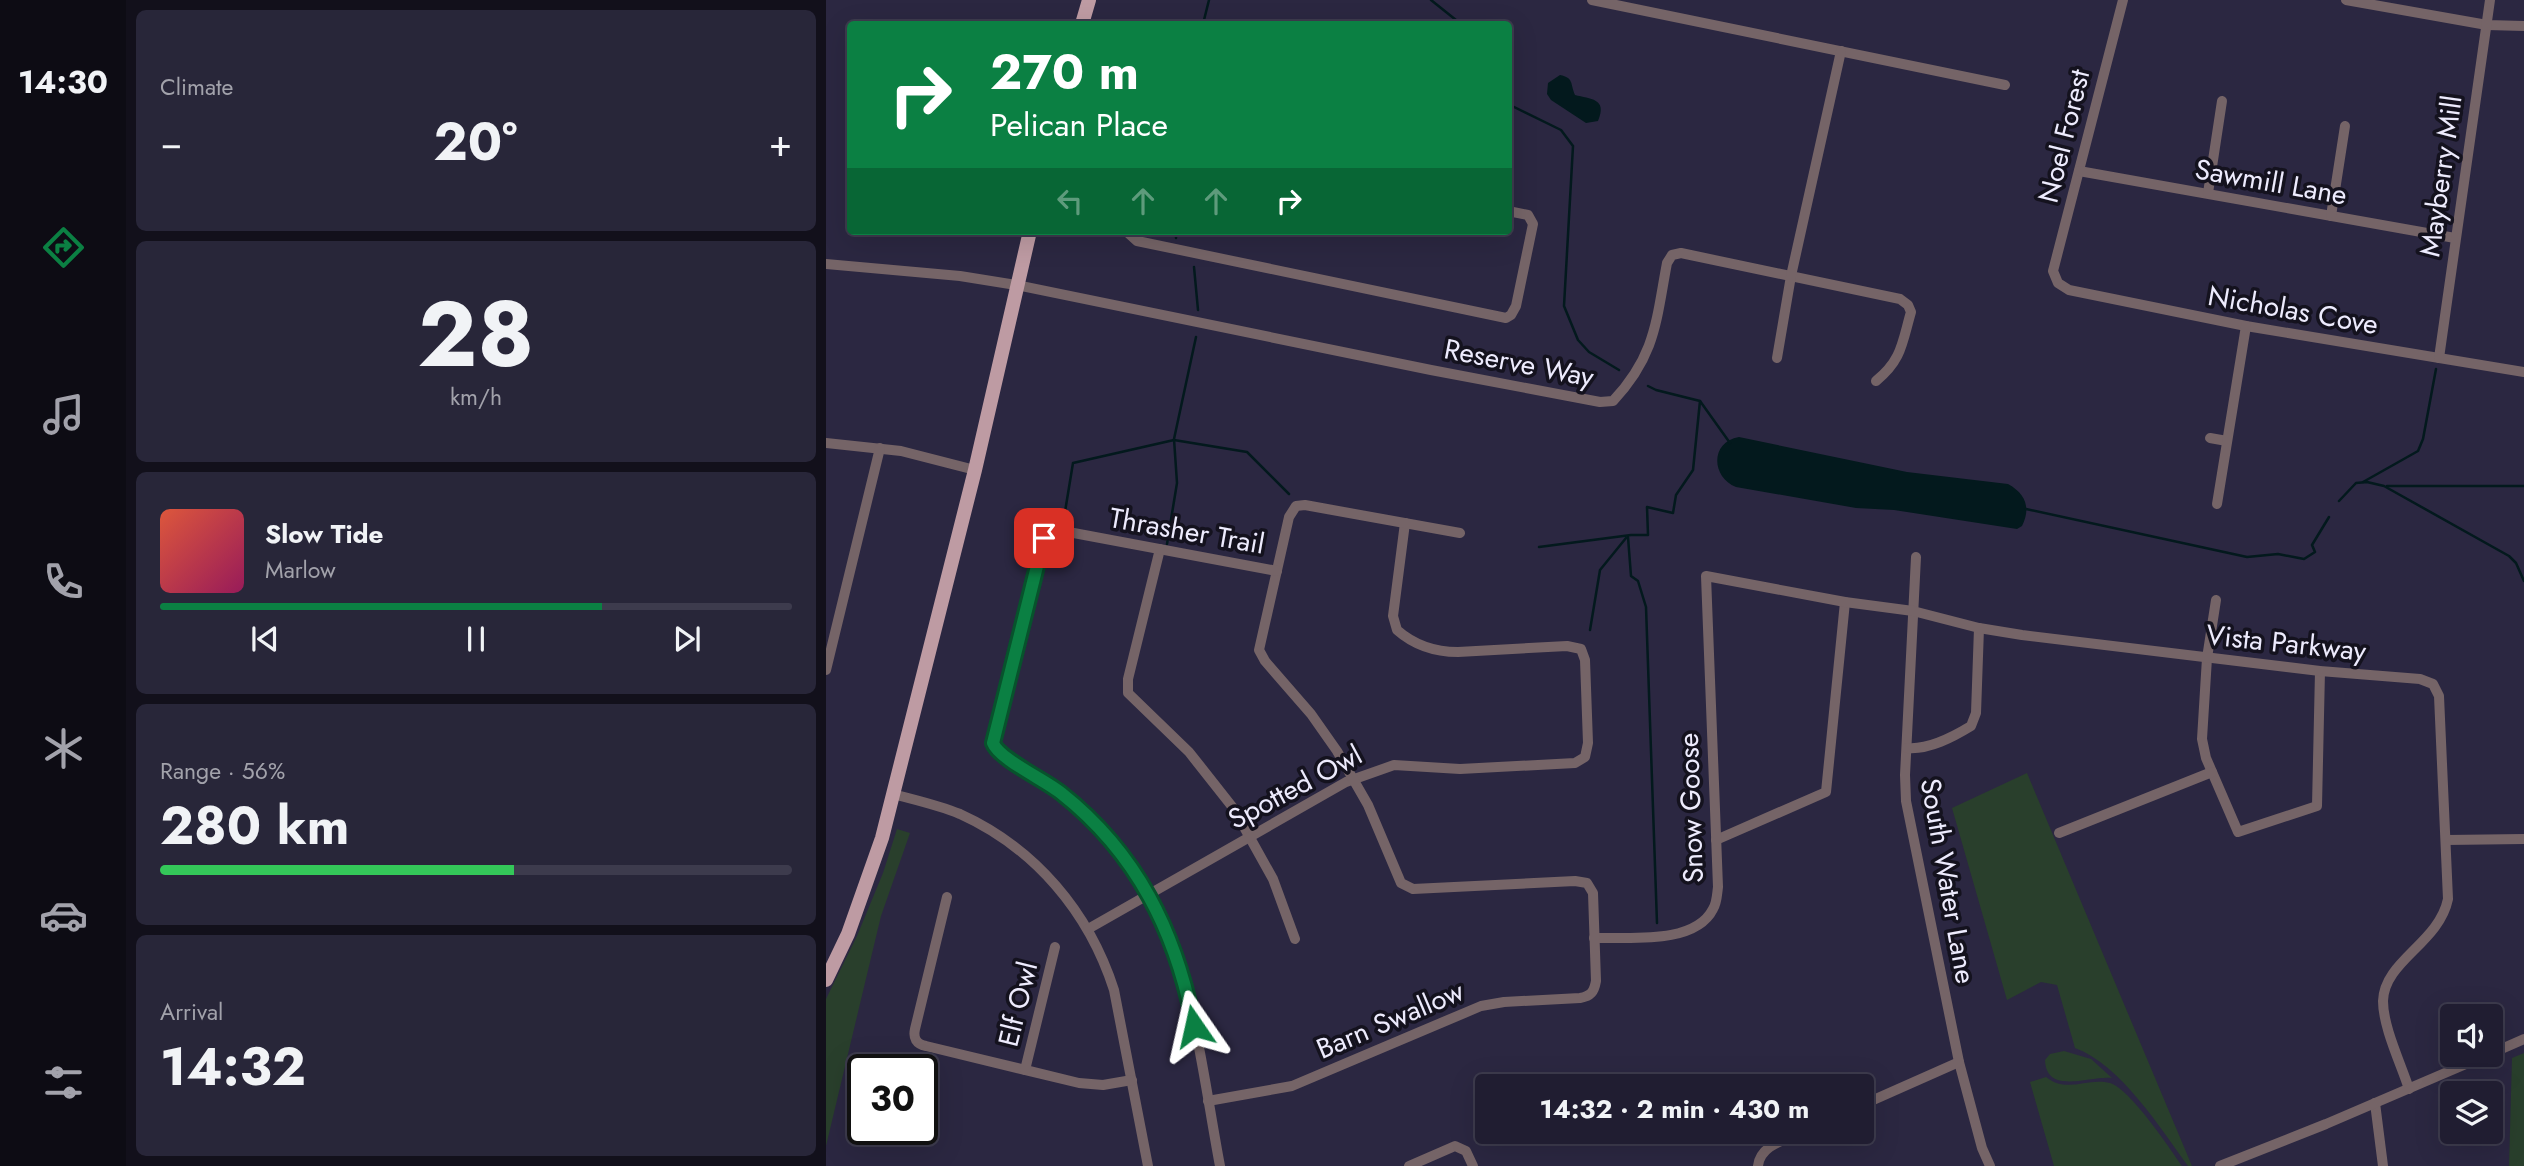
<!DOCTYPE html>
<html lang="en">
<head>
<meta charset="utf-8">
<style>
  :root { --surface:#201d31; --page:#282639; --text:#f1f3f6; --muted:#a2a2ab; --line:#3d3b4d; --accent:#0b8043 }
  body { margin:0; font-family:Jost,sans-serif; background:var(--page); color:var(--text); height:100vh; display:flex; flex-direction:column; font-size:26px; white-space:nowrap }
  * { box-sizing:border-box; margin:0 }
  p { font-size:23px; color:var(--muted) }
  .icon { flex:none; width:38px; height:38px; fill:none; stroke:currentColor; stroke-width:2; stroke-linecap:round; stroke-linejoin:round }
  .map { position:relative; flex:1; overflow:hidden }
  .details { display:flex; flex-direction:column; gap:10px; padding:10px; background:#12101b; width:700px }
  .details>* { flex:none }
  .hud { position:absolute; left:21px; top:21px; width:665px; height:214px; border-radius:7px; box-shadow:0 7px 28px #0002,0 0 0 2px var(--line); background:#0b8043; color:#fff; overflow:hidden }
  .tools { position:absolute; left:1614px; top:1004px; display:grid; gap:14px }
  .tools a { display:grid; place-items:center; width:63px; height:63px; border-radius:7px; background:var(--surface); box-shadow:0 7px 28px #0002,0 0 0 2px var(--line); font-size:35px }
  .speed { position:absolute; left:21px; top:1054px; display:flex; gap:14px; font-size:35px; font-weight:700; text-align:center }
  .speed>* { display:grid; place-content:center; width:91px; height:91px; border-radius:50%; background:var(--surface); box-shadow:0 7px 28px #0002,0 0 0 2px var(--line); line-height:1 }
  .speed .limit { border:4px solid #111; border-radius:10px; background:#fff; color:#111 }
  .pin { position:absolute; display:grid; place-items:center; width:60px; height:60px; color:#fff; margin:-30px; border-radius:14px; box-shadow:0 4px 10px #0006 }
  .me { position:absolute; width:77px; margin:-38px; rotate:349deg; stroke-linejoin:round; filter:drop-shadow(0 0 5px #0008) }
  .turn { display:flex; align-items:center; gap:24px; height:147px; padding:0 28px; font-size:32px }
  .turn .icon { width:91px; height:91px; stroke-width:2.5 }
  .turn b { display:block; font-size:49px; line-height:60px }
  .lanes { display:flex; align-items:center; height:66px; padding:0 28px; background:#0003; justify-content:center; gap:35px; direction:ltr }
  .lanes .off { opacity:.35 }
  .big { font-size:52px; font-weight:700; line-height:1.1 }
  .details .widget { flex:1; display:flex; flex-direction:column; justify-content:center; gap:10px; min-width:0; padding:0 24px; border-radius:10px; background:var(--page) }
  .details .dial { align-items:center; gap:0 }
  .dial b { font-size:91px; line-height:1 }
  .song { display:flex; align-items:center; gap:21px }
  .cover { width:84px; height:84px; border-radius:10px; background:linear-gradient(135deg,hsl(10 70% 55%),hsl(330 70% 35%)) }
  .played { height:7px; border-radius:4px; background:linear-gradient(90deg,var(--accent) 70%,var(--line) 70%) }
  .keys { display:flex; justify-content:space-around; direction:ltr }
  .heat { display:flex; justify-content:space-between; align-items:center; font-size:38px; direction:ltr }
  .charge { height:10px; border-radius:5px; background:linear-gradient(90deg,#34c759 56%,var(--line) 0) }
  .trip { position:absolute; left:649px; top:1074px; width:399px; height:70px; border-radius:7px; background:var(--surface); box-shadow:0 7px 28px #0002,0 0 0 2px var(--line); font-weight:700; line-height:70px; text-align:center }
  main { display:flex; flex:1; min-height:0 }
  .dock { display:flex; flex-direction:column; width:126px; justify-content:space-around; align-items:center; background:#0d0c14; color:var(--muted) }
  .dock .icon { width:49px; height:49px }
  .dock .current { color:var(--accent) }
  .dock b { font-size:32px; color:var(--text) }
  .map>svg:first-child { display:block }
  .green { fill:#293f2c }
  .water { fill:#03191d }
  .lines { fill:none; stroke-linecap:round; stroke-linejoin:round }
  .stream { stroke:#03191d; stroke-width:2.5 }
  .minor { stroke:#756467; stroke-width:10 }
  .major { stroke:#be9ba3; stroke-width:14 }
  .route-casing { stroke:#07532c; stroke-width:18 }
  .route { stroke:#0b8043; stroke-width:12 }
  .labels { text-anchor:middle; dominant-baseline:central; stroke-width:7; stroke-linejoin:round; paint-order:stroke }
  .street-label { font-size:28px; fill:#edebfd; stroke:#14121e }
</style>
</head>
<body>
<main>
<nav class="dock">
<b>14:30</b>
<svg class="icon current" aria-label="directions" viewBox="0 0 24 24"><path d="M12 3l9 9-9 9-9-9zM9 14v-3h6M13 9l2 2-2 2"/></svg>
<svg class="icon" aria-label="music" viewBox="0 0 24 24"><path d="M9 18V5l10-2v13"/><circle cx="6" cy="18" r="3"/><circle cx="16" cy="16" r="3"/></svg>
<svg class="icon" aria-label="phone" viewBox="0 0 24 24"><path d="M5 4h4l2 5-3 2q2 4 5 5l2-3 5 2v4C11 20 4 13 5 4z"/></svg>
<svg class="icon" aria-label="climate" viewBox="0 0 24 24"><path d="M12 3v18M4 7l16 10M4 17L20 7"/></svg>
<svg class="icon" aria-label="car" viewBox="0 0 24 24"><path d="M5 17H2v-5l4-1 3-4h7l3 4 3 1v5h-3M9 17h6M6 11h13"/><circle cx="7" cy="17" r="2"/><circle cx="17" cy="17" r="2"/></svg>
<svg class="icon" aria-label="filters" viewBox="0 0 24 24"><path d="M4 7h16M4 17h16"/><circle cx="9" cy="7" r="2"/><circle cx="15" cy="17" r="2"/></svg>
</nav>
<section class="details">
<div class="widget"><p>Climate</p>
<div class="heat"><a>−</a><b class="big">20°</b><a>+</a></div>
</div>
<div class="widget dial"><b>28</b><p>km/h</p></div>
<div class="widget">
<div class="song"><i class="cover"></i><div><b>Slow Tide</b><p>Marlow</p></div></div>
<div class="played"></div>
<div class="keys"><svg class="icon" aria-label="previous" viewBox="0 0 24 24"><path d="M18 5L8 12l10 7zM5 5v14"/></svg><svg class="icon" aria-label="pause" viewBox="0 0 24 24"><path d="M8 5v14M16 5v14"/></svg><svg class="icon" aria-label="next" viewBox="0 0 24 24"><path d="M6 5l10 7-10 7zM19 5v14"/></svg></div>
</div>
<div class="widget"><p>Range · 56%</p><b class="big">280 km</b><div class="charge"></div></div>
<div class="widget"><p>Arrival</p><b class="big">14:32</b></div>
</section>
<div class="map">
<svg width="1698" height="1166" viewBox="0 0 1698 1166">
  <rect width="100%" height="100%" fill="#2b2741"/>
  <g class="green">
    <path d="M 1201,773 L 1366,1166 L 1362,1166 C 1335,1129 1294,1064 1249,1048 L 1231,985 L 1215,982 L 1181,1000 L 1126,808 Z"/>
    <polygon points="71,829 84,833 55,916 0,1146 0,999 31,936 57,873"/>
    <path d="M 1238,1051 L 1265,1059 L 1286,1078 C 1265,1075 1220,1096 1219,1060 L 1224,1054 Z"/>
    <polygon points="1698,1053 1698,1166 1683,1166 1686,1058"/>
    <path d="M 1220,1077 C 1241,1094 1261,1077 1284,1083 C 1304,1089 1343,1147 1356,1166 L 1228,1166 L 1204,1082 Z"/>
  </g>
  <g class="water">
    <path d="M 734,75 C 748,78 744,83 749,95 C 764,99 782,98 772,121 L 760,123 L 725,100 L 721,94 L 722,83 Z"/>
    <path d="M 913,437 L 1081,472 L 1182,484 C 1200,494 1205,508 1196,526 L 1191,529 L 1068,510 L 1030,508 L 910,487 C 885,477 884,442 913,437 Z"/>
  </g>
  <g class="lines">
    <g class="stream">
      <polyline points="605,0 635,24"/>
      <polyline points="377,24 383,0"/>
      <polyline points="682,104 735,130 747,146 738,306 752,340 763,352 793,370"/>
      <polyline points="350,238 350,231"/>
      <polyline points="368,267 372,310"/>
      <polyline points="874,401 904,443"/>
      <polyline points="1537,482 1592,451 1597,439 1610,369"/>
      <polyline points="1561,486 1698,486"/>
      <polyline points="1513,501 1530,483 1541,482 1558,486 1683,556 1690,563 1698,581"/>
      <polyline points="1200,509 1421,557 1452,554 1478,559 1489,552 1486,545 1503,517"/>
      <polyline points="237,524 247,463 348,440 421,452 463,494"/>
      <polyline points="802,537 805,576 812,581 820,607 831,923"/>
      <polyline points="341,544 351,483 348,439 370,337"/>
      <polyline points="713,547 805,535 822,535 821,507 847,513 850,495 867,470 874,401 830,390 822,386"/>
      <polyline points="764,630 774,570 800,538"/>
    </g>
    <g class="minor">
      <polyline points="766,0 1179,85"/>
      <polyline points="1297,0 1227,271 1232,283 1243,290 1420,326 1698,372"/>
      <polyline points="1520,0 1661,25 1698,26"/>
      <polyline points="1253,171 1629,238"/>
      <polyline points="1382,193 1396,101"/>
      <polyline points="1505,216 1519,126"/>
      <polyline points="300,231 311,241 680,318 685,315 690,306 707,224 702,215 682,211"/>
      <path d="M 0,264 L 134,276 L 190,285 L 605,370 L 774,402 L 787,401 C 830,355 830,321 841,263 L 846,255 L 855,253 L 1074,299 L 1082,305 L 1085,312 C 1076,343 1076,360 1050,381"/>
      <polyline points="951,358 965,276 1015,51"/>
      <polyline points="1613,358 1664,0"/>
      <polyline points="1384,438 1401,441"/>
      <polyline points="0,443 75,451 149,470"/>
      <polyline points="1391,504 1420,326"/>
      <polyline points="334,549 302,679 302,693 363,752 408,809 447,879 469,939"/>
      <polyline points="1090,557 1079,775 1080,801 1133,1062 1156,1148 1164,1166"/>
      <polyline points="1390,600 1381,658 1376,739 1380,758 1412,832 1491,806 1494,671"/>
      <polyline points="0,670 54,448"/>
      <path d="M 1081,748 C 1103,750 1127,737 1145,726 L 1150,713 L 1153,628"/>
      <path d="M 67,794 C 89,800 112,805 134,814 C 209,848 263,912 288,990 L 322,1166"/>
      <polyline points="1233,833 1386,772"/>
      <polyline points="890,840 1000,792 1019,602"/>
      <polyline points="1620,840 1698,839"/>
      <path d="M 121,897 L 89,1029 C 87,1038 90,1044 100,1046 L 253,1083 L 277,1085 L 306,1080"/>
      <path d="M 262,929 L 520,782 L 568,765 L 634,769 L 749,763 L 759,757 L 762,743 L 759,660 L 755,649 L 741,646 L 632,652 C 610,652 588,645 571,630 L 567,616 L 579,523"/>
      <path d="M 768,938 C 803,937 869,945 887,909 C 891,903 891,894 892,887 L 880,576 L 1019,602 L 1087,611 L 1153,628 L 1196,635 L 1494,671 L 1594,679 L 1607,684 L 1613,696 L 1622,899 C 1613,943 1558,961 1557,1001 C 1557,1027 1575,1064 1583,1089"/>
      <polyline points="1664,1054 1698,1039"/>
      <polyline points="199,1070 229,947"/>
      <path d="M 382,1101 L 466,1086 L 655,1006 L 678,1002 L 754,998 C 765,996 768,992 770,981 L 767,893 L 761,883 L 749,881 L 587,889 L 575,883 L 542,805 L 511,751 L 485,714 L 439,661 L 433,650 L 463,517 L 470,506 L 479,505 L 634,533"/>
      <polyline points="1549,1103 1557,1166"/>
      <polyline points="1036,1105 1133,1062"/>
      <path d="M 394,1166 C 369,1033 363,910 257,812 C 231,787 203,774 174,754 L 168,747 L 167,738 L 214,546 L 221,534 L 237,531 L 451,571"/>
      <polyline points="583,1166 629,1146 640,1151 647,1166"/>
      <path d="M 932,1166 C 934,1145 959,1140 976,1132"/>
      <polyline points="1394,1166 1500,1124 1661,1055"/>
    </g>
    <g class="major">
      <polyline points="256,24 263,0"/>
      <polyline points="0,980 22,934 56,838 149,470 204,231"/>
    </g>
  </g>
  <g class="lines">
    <defs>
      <path id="route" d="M 218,538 L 167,743 C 173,759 219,780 235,793 C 311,853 350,932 368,1026"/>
    </defs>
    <use href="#route" class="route-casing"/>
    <use href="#route" class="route"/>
  </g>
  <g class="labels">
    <g class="street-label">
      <text transform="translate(1238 136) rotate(-76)">Noel Forest</text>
      <text transform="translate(1615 176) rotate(-82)">Mayberry Mill</text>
      <text transform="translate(1445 182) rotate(10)">Sawmill Lane</text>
      <text transform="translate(1467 310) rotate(10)">Nicholas Cove</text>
      <text transform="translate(693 363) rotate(11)">Reserve Way</text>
      <text transform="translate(361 531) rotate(10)">Thrasher Trail</text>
      <text transform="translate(1460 643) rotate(6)">Vista Parkway</text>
      <text transform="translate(469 787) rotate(-28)">Spotted Owl</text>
      <text transform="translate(865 808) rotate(-92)">Snow Goose</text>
      <text transform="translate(1122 881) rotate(80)">South Water Lane</text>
      <text transform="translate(192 1004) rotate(-76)">Elf Owl</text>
      <text transform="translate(564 1020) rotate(-23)">Barn Swallow</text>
    </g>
  </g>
</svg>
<div class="tools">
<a><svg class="icon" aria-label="sound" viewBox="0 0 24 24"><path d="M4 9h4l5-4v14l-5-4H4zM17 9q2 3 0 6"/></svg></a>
<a><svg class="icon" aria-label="layers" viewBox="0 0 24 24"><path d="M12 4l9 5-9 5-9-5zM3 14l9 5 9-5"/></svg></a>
</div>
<div class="speed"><div class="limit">30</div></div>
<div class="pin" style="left:218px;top:538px;background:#d93025"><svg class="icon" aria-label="arrive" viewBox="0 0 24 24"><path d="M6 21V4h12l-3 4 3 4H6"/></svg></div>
<svg class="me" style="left:368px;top:1026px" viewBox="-20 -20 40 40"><path d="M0-17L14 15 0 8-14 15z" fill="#0b8043" stroke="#fff" stroke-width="4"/></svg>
<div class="trip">14:32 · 2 min · 430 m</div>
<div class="hud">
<div class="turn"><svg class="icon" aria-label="right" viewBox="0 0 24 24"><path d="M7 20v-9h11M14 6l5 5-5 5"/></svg><div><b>270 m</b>Pelican Place</div></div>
<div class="lanes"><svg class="icon off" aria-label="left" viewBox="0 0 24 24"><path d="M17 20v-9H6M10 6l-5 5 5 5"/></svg><svg class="icon off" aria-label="ahead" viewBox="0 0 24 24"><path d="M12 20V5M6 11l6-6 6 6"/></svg><svg class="icon off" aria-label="ahead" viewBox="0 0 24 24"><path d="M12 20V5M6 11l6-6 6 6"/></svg><svg class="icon" aria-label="right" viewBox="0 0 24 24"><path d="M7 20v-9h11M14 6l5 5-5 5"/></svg></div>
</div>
</div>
</main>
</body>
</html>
